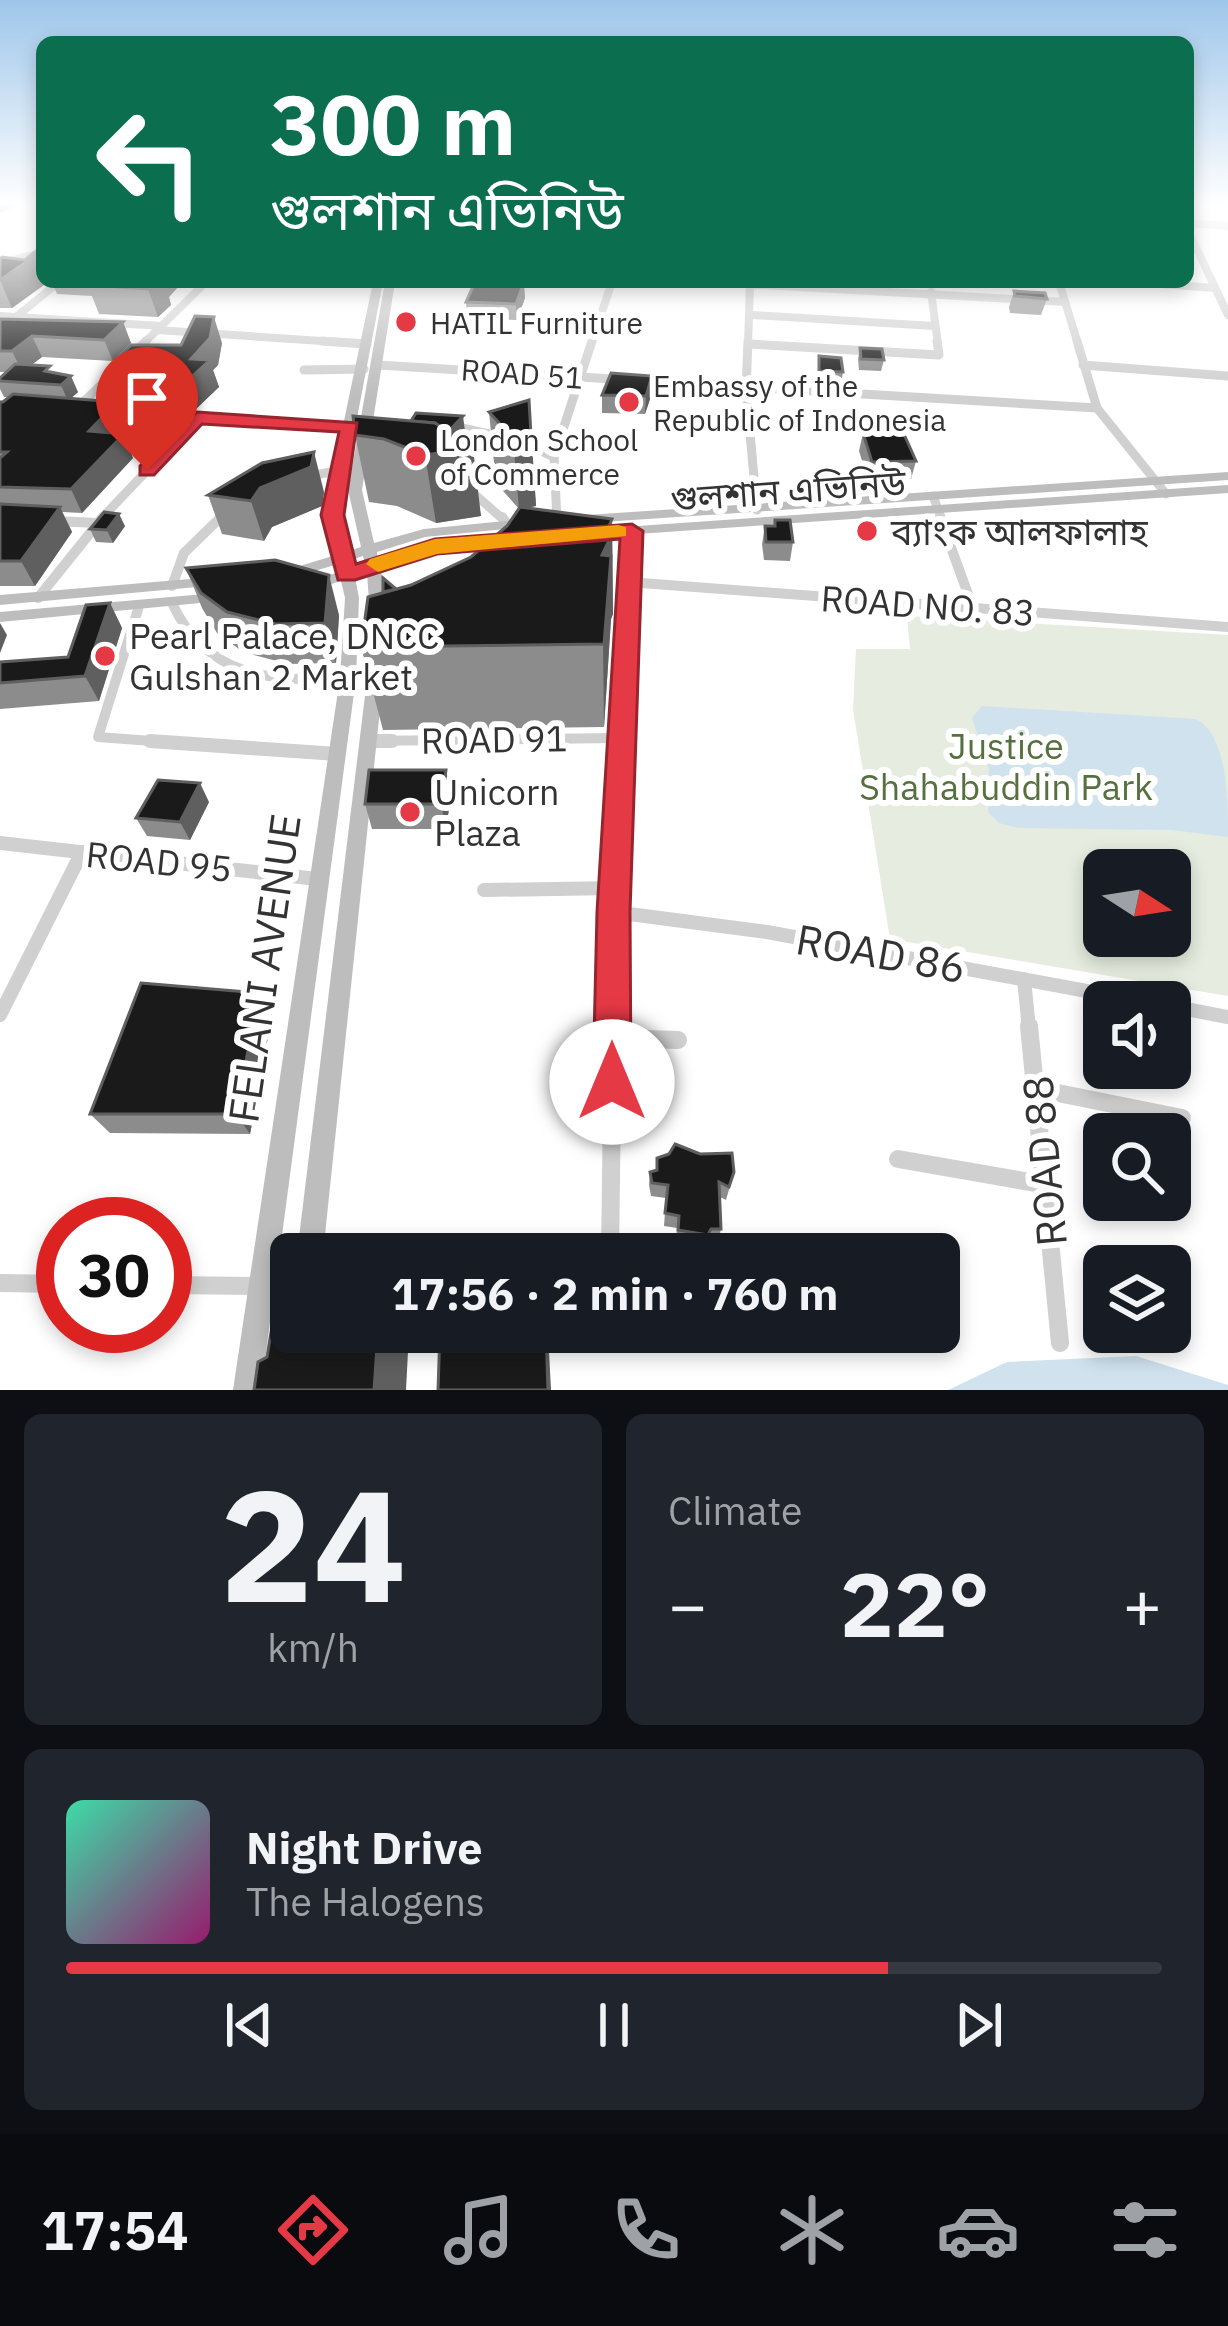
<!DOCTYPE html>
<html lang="en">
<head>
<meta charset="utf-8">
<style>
  :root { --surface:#171b24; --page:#20242c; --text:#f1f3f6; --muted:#9ea1a6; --line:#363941; --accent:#e63946 }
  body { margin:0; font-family:"IBM Plex Sans","Noto Sans Bengali",sans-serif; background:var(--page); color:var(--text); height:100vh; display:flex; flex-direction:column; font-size:45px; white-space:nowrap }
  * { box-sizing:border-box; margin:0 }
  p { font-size:39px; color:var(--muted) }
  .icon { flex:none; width:66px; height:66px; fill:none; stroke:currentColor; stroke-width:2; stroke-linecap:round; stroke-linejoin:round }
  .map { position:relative; height:1390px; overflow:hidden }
  .panel { display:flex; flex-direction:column; gap:24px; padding:24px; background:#0d0f14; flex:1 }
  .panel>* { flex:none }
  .top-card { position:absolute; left:36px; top:36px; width:1158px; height:252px; border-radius:18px; box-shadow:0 6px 18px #0003; background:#0b6e4f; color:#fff; overflow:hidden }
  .needle { width:78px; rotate:102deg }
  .controls { position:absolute; left:1083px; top:849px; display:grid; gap:24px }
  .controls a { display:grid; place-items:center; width:108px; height:108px; border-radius:18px; background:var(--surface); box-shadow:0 6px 18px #0003; font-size:60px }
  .speed { position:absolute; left:36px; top:1197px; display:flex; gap:24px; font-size:60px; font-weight:700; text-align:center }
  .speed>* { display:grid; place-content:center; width:156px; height:156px; border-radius:50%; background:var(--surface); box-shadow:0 6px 18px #0003; line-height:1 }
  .speed .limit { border:18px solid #d22; background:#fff; color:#111 }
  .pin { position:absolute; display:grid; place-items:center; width:102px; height:102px; color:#fff; margin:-123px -51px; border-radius:50% 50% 50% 0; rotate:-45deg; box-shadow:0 0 12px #0007 }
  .pin .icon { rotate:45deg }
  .me { position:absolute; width:132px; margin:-66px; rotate:0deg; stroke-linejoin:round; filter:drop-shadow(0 0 9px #0008) }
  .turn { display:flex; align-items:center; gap:42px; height:252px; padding:0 36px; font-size:54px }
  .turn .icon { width:156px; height:156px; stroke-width:2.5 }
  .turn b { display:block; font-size:84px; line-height:102px }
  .big { font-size:90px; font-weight:700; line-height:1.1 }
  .panel .card { flex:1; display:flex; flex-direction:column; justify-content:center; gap:18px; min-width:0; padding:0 42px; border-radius:18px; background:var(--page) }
  .panel .dial { align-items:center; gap:0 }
  .dial b { font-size:156px; line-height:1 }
  .song { display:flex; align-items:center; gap:36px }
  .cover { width:144px; height:144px; border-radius:18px; background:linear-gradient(135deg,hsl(160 70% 55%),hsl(320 70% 35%)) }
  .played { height:12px; border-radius:6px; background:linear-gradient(90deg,var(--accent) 75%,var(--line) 75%) }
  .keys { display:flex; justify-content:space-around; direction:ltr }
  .heat { display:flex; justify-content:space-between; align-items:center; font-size:66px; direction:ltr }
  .panel .tiles { flex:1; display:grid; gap:24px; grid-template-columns:1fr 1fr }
  .card:last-child { grid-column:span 2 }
  .trip { position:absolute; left:270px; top:1233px; width:690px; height:120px; border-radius:18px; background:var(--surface); box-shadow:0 6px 18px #0003; font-weight:700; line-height:120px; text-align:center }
  .tab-bar { display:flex; height:192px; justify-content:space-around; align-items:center; background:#090b0e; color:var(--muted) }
  .tab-bar .icon { width:84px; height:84px }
  .tab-bar .selected { color:var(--accent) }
  .tab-bar b { font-size:54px; color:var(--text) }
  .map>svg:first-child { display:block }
  .green { fill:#e6ecdf; fill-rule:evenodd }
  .water { fill:#cfe2ee }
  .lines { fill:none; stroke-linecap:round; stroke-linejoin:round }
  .street-far4 { stroke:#d0d0d0; stroke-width:8 }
  .street-far3 { stroke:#d0d0d0; stroke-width:9 }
  .street-far2 { stroke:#d0d0d0; stroke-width:10 }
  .street-far1 { stroke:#d0d0d0; stroke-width:14 }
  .street { stroke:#d0d0d0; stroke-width:18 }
  .secondary { fill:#bdbdbd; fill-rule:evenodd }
  .wall { fill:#8c8c8c }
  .shaded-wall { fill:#5f5f5f }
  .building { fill:#1a1a1a; stroke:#5f5f5f; stroke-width:3 }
  .route { fill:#e63946; stroke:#96252e; stroke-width:3 }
  .slow { fill:#f59e0b }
  .poi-dot { fill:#e63946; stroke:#fff; stroke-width:4.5 }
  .labels { text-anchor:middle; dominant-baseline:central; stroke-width:12; stroke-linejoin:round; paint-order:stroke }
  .far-poi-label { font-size:30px; fill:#333; stroke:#fff; text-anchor:start }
  .far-street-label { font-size:30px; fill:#333; stroke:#fff }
  .street-label { font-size:36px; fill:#333; stroke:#fff }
  .poi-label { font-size:36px; fill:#333; stroke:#fff; text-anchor:start }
  .park-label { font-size:36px; fill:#56703f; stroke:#fff }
  .near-street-label { font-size:42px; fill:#333; stroke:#fff }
</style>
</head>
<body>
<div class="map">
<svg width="1228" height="1390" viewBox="0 0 1228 1390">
  <rect width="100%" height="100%" fill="#fff"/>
  <path class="green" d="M 907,616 L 1228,635 L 1228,996 L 890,939 L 853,709 L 856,649 L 910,649 ZM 1104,870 L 1170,870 L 1170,936 L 1104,936 Z"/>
  <g class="water">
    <path d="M 982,706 L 1196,719 C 1228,736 1228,799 1228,837 L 1172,830 L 1018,828 L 999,823 L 988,812 L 989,769 L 972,718 Z"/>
    <polygon points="1136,1356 1228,1385 1228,1390 948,1390 1007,1362"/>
  </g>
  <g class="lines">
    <g class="street-far4">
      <polyline points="1188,223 1228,226"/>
      <polyline points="1188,230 1228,315"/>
      <polyline points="0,263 42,253"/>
      <polyline points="708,282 1065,302"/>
      <polyline points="1059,282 1078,344"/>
      <polyline points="1134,282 1215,288"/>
      <polyline points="931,292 938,344"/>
      <polyline points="753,315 934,326"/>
      <polyline points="0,316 162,326"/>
      <polyline points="0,330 59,282"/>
      <polyline points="157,330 367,344"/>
      <polyline points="143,344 206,282"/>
      <polyline points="591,344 612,282"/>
      <polyline points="748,344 750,285"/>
    </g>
    <g class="street-far3">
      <polyline points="322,341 367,344"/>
      <polyline points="748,341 746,390 757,510"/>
      <polyline points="1077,341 1097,408 1166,494"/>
      <polyline points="751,344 939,355 937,341"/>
      <polyline points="134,353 146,341"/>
      <polyline points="378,365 1097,408"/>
      <polyline points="1083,365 1228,376"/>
      <polyline points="304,370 364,369"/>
      <polyline points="78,407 120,367"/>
      <polyline points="109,413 350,427"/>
      <polyline points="453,426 516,440 554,457"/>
      <polyline points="305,477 341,470"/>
      <polyline points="465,486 504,520"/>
      <polyline points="933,496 942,520"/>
      <polyline points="100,520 197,418"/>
      <polyline points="218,520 226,512"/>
      <polyline points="557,520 554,457 592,341"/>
    </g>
    <g class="street-far2">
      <polyline points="502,517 508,525"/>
      <polyline points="940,517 973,608"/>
      <polyline points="55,521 97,523"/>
      <polyline points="628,582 1228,627"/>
      <polyline points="172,586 184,553 221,517"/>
      <polyline points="38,598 103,517"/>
      <path d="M 172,603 C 207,679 273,682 348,678"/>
      <polyline points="139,606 98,737 192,744"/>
      <polyline points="367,741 621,738"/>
      <polyline points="622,744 631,531"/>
    </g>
    <g class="street-far1">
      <polyline points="150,741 337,754"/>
      <polyline points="367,741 392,741"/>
      <polyline points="0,843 317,879"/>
      <polyline points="484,890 615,888"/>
      <polyline points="614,912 767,932 1146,1002"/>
      <polyline points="1024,979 1029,1029"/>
      <polyline points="1170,1006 1228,1017"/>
      <polyline points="0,1015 82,852"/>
      <polyline points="613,1029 622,741"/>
    </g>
    <g class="street">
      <polyline points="1029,1026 1060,1343"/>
      <polyline points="613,1038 678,1040"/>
      <polyline points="1038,1089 1182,1118"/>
      <polyline points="898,1159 1047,1185"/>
      <polyline points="610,1254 613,1026"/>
      <polyline points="0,1283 63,1284"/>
      <polyline points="165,1285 260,1286"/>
    </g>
    <g class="secondary">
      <path d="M 373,282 L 383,282 L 340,507 L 349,551 L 361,547 L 348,490 L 385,282 L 395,282 L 362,490 L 374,543 L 424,529 L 525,519 L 532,523 L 525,527 L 425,537 L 377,552 L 378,560 L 435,543 L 509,535 L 516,539 L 509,543 L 436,551 L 381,569 L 386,615 L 383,619 L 378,620 L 370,615 L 367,573 L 355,577 L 359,598 L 356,678 L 277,1273 L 291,1273 L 291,1299 L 273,1299 L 261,1390 L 233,1390 L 340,678 L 345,598 L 341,581 L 313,590 L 306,585 L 308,582 L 339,572 L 338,564 L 288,579 L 281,574 L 283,571 L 336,555 L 326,507 ZM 363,556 L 365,564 L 353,568 L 351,560 Z"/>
      <polygon points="1228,472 1228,480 587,523 580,519 587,515"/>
      <polygon points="1228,485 1228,493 594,537 587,533 594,529"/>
      <polygon points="214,577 219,579 221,582 219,585 0,605 0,595"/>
      <polygon points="216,593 223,598 221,601 0,622 0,612"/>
      <polygon points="376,665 384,671 323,1254 297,1254 368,671"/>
    </g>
  </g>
  <g class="wall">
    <polygon points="0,259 42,282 48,282 12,308 0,308"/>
    <polygon points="52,282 177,282 178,287 169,297 171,305 158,317 99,314 92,296 57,294"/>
    <polygon points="399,282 448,282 399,284"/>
    <polygon points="1014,291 1047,299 1041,315 1010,313 1009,307"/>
    <polygon points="525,298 517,320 467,318 466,302"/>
    <polygon points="0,319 123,322 131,343 113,361 42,357 31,365 53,373 78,392 71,398 127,425 118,434 133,458 82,513 62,512 72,532 35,586 0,586 0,402 8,397 4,397 0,389 0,378 6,372 0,372"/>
    <polygon points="222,343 218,365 213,370 219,387 197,408 145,405 143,399 118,396 107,370 181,345"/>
    <polygon points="860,348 884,360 881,371 859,370 858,359"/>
    <polygon points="819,356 843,372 841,384 818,382"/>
    <polygon points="652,376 652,393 645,414 602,413 602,395"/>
    <polygon points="529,400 536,506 526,508 612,519 613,614 611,619 604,727 383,730 361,647 396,589 411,585 471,557 507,526 519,509 496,483 489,412"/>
    <polygon points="863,433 916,461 911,479 868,480 859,451"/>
    <polygon points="355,435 466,439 463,442 481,516 436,523 397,506 369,502"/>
    <polygon points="324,492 322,506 272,527 264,541 222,534 208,495"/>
    <polygon points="775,520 793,542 790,561 764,560 762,544 765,526 774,526"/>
    <polygon points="125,526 113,543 96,542 90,529"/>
    <polygon points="186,568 339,615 336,663 288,664 243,652 217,633 202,608"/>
    <polygon points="110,603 122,628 99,701 0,709 0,662 68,657"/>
    <polygon points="451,795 446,829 372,829 365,804"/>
    <polygon points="209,802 190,840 147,836 136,818"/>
    <polygon points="259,993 272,1015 250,1134 110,1133 90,1114"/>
    <polygon points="657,1158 734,1172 726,1200 720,1197 721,1229 718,1242 708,1242 706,1247 676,1242 677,1228 664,1226 666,1198 651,1196 649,1185 650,1172 656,1170"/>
  </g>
  <g class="shaded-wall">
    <polygon points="0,204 21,204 0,213"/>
    <polygon points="42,251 42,282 48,282 12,308 0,280"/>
    <polygon points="154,282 177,282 178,287 169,297 171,305 158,317 148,289"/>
    <polygon points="524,282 525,298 517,320 516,304"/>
    <polygon points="214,317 222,343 218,365 213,370 219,387 197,408 187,381 191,359"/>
    <polygon points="123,322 131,343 113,361 104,340"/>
    <polygon points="32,336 42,357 22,372 12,351"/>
    <polygon points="71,376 78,392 68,401 61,385"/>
    <polygon points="652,376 652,393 645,414 646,396"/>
    <polygon points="529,400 536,506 519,509 513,438"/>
    <polygon points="117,402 127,425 100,454 89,431"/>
    <polygon points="463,416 466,439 456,451 473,448 481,516 436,523 425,455"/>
    <polygon points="124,434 133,458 82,513 71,489"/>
    <polygon points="314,452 324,492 322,506 272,527 264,541 251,501 260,488"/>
    <polygon points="60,507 72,532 35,586 21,561"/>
    <polygon points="119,514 125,526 113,543 107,530"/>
    <polygon points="612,519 613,614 611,619 604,727 602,555"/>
    <polygon points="329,575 339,615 336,663 325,623"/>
    <polygon points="110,603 122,628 99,701 85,676"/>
    <polygon points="0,623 7,635 0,653"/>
    <polygon points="446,770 451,795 446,829 441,804"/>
    <polygon points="200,783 209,802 190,840 180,822"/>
    <polygon points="259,993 272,1015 250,1134 236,1114"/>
    <polygon points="378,1332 409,1332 406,1390 374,1390"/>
    <polygon points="546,1332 548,1332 551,1390 548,1390"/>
  </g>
  <g class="building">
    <polygon points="42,246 42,251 0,280 0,259 2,257 25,260"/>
    <polygon points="91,282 155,282 148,289 87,285"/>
    <polygon points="475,282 524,282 516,304 466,302"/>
    <polygon points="1014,291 1045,293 1047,299 1015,296"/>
    <polygon points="195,316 214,317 210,338 191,359 210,360 187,381 135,378 140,373 107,370 131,345 181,345"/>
    <polygon points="0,319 123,322 104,340 32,336 12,351 0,351"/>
    <polygon points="860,348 882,349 884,360 861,359"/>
    <polygon points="819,356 841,358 843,372 819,371"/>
    <polygon points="15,364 50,366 45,371 71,376 61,385 0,381 0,378"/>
    <polygon points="611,373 652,376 646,396 602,395"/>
    <polygon points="13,394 117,402 89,431 124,434 71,489 0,487 0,458 7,452 0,452 0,402 3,402"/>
    <polygon points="529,400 531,435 513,438 489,412"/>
    <polygon points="416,413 463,416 448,432 435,423 411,421"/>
    <polygon points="353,416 435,423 473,448 425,455 384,439 355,435"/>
    <polygon points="903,432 916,461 872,462 863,433"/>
    <polygon points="314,452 311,467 260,488 251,501 208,495 262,463"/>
    <polygon points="0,504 60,507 21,561 0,561"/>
    <polygon points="520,507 612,519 609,526 613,532 602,555 611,556 604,644 361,647 368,597 411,585 471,557 507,526"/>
    <polygon points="104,512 119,514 107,530 90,529"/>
    <polygon points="775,520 790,520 793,542 766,542 765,526 775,526"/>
    <polygon points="275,560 329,575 325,623 275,624 227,612 201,593 186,568"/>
    <polygon points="383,578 396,589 383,592"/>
    <polygon points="110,603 85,676 0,683 0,662 68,657 86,605"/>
    <polygon points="369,770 446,770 441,804 365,804"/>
    <polygon points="158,780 200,783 180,822 136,818"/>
    <polygon points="141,983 259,993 236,1114 90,1114"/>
    <polygon points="675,1144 700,1154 732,1153 734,1172 729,1187 719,1182 721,1229 711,1229 708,1235 678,1230 679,1216 665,1213 668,1185 652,1183 650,1172 657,1170 657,1158 669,1154"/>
    <polygon points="291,1326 291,1332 378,1332 374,1390 254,1390 258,1362 267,1357 272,1327"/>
    <polygon points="440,1332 546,1332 548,1390 438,1390"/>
  </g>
  <linearGradient id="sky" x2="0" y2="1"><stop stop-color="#9ec6ea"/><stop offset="0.51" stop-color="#fff"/><stop offset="1" stop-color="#fff" stop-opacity="0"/></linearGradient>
  <rect width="1228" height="399" fill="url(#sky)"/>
  <polygon class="route" points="197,412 357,423 344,515 356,564 435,539 632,524 643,531 630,912 631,1082 626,1095 612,1100 599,1095 593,1082 597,912 620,539 437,554 355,580 338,580 321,515 339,432 202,424 154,475 140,475 140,466"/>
  <polygon class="slow" points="618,525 626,527 626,536 437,554 378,572 366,564 370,559 435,539"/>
  <g class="poi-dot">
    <circle cx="406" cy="322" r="12"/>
    <circle cx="629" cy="402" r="12"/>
    <circle cx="416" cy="456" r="12"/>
    <circle cx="867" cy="531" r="12"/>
    <circle cx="105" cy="656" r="12"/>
    <circle cx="410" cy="812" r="12"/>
  </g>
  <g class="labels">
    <g class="far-poi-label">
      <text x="430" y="322">HATIL Furniture</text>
      <text x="653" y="385">Embassy of the<tspan x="653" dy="34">Republic of Indonesia</tspan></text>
      <text x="440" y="439">London School<tspan x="440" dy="34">of Commerce</tspan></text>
    </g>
    <g class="far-street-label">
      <text transform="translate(522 373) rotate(4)">ROAD 51</text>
    </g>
    <g class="street-label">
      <text transform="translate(788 490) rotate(-4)">গুলশান এভিনিউ</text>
      <text transform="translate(928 605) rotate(4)">ROAD NO. 83</text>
      <text transform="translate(494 739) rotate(-1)">ROAD 91</text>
      <text transform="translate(159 861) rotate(6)">ROAD 95</text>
    </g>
    <g class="poi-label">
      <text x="891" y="531">ব্যাংক আলফালাহ</text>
      <text x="129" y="635">Pearl Palace, DNCC<tspan x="129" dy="41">Gulshan 2 Market</tspan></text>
      <text x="434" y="791">Unicorn<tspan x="434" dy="41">Plaza</tspan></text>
    </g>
    <g class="park-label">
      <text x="1006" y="745">Justice<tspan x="1006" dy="41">Shahabuddin Park</tspan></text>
    </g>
    <g class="near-street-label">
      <text transform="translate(881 953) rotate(10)">ROAD 86</text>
      <text transform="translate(264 968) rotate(-82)">FELANI AVENUE</text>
      <text transform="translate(1044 1161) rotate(-95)">ROAD 88</text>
    </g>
  </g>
</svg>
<div class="controls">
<a><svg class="needle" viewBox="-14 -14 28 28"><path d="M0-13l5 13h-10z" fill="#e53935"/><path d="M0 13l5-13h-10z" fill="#9ea1a6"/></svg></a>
<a><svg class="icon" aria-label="sound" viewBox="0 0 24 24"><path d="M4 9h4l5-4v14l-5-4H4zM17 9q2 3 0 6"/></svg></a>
<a><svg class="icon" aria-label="search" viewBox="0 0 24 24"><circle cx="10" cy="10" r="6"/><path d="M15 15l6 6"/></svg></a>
<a><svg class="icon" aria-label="layers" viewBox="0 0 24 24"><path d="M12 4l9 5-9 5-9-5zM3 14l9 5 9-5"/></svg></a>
</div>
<div class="speed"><div class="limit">30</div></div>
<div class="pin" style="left:147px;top:470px;background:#d93025"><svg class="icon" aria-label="arrive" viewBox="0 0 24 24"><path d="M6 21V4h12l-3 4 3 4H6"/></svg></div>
<svg class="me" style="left:612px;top:1082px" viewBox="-20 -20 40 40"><circle r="19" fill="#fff"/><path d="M0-13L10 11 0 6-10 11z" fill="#e63946"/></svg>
<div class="trip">17:56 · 2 min · 760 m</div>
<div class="top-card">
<div class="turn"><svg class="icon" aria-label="left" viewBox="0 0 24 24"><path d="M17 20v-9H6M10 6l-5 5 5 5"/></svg><div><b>300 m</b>গুলশান এভিনিউ</div></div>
</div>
</div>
<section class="panel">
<div class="tiles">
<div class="card dial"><b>24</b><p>km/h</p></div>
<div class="card"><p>Climate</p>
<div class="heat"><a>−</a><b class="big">22°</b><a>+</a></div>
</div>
<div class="card">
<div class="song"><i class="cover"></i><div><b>Night Drive</b><p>The Halogens</p></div></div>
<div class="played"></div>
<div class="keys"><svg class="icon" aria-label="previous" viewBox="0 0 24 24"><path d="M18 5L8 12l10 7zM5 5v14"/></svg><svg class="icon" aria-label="pause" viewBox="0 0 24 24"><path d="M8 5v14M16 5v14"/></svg><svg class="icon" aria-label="next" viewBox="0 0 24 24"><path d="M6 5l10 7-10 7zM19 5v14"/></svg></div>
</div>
</div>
</section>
<nav class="tab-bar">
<b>17:54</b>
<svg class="icon selected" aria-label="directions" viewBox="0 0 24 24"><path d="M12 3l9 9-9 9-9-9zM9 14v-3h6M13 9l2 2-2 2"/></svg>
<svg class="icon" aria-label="music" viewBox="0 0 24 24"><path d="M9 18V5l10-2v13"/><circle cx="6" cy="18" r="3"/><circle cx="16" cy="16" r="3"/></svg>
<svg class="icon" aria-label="phone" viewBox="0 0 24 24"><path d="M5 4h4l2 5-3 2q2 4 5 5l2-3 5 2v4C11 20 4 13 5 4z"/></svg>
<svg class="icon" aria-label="climate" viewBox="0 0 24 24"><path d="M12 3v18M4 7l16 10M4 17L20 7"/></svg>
<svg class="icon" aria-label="car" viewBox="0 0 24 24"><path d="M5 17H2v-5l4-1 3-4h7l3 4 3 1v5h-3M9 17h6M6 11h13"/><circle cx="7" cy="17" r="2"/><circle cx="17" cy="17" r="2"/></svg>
<svg class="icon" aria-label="filters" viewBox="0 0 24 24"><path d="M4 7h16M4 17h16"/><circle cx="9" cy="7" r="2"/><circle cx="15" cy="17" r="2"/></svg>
</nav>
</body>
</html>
